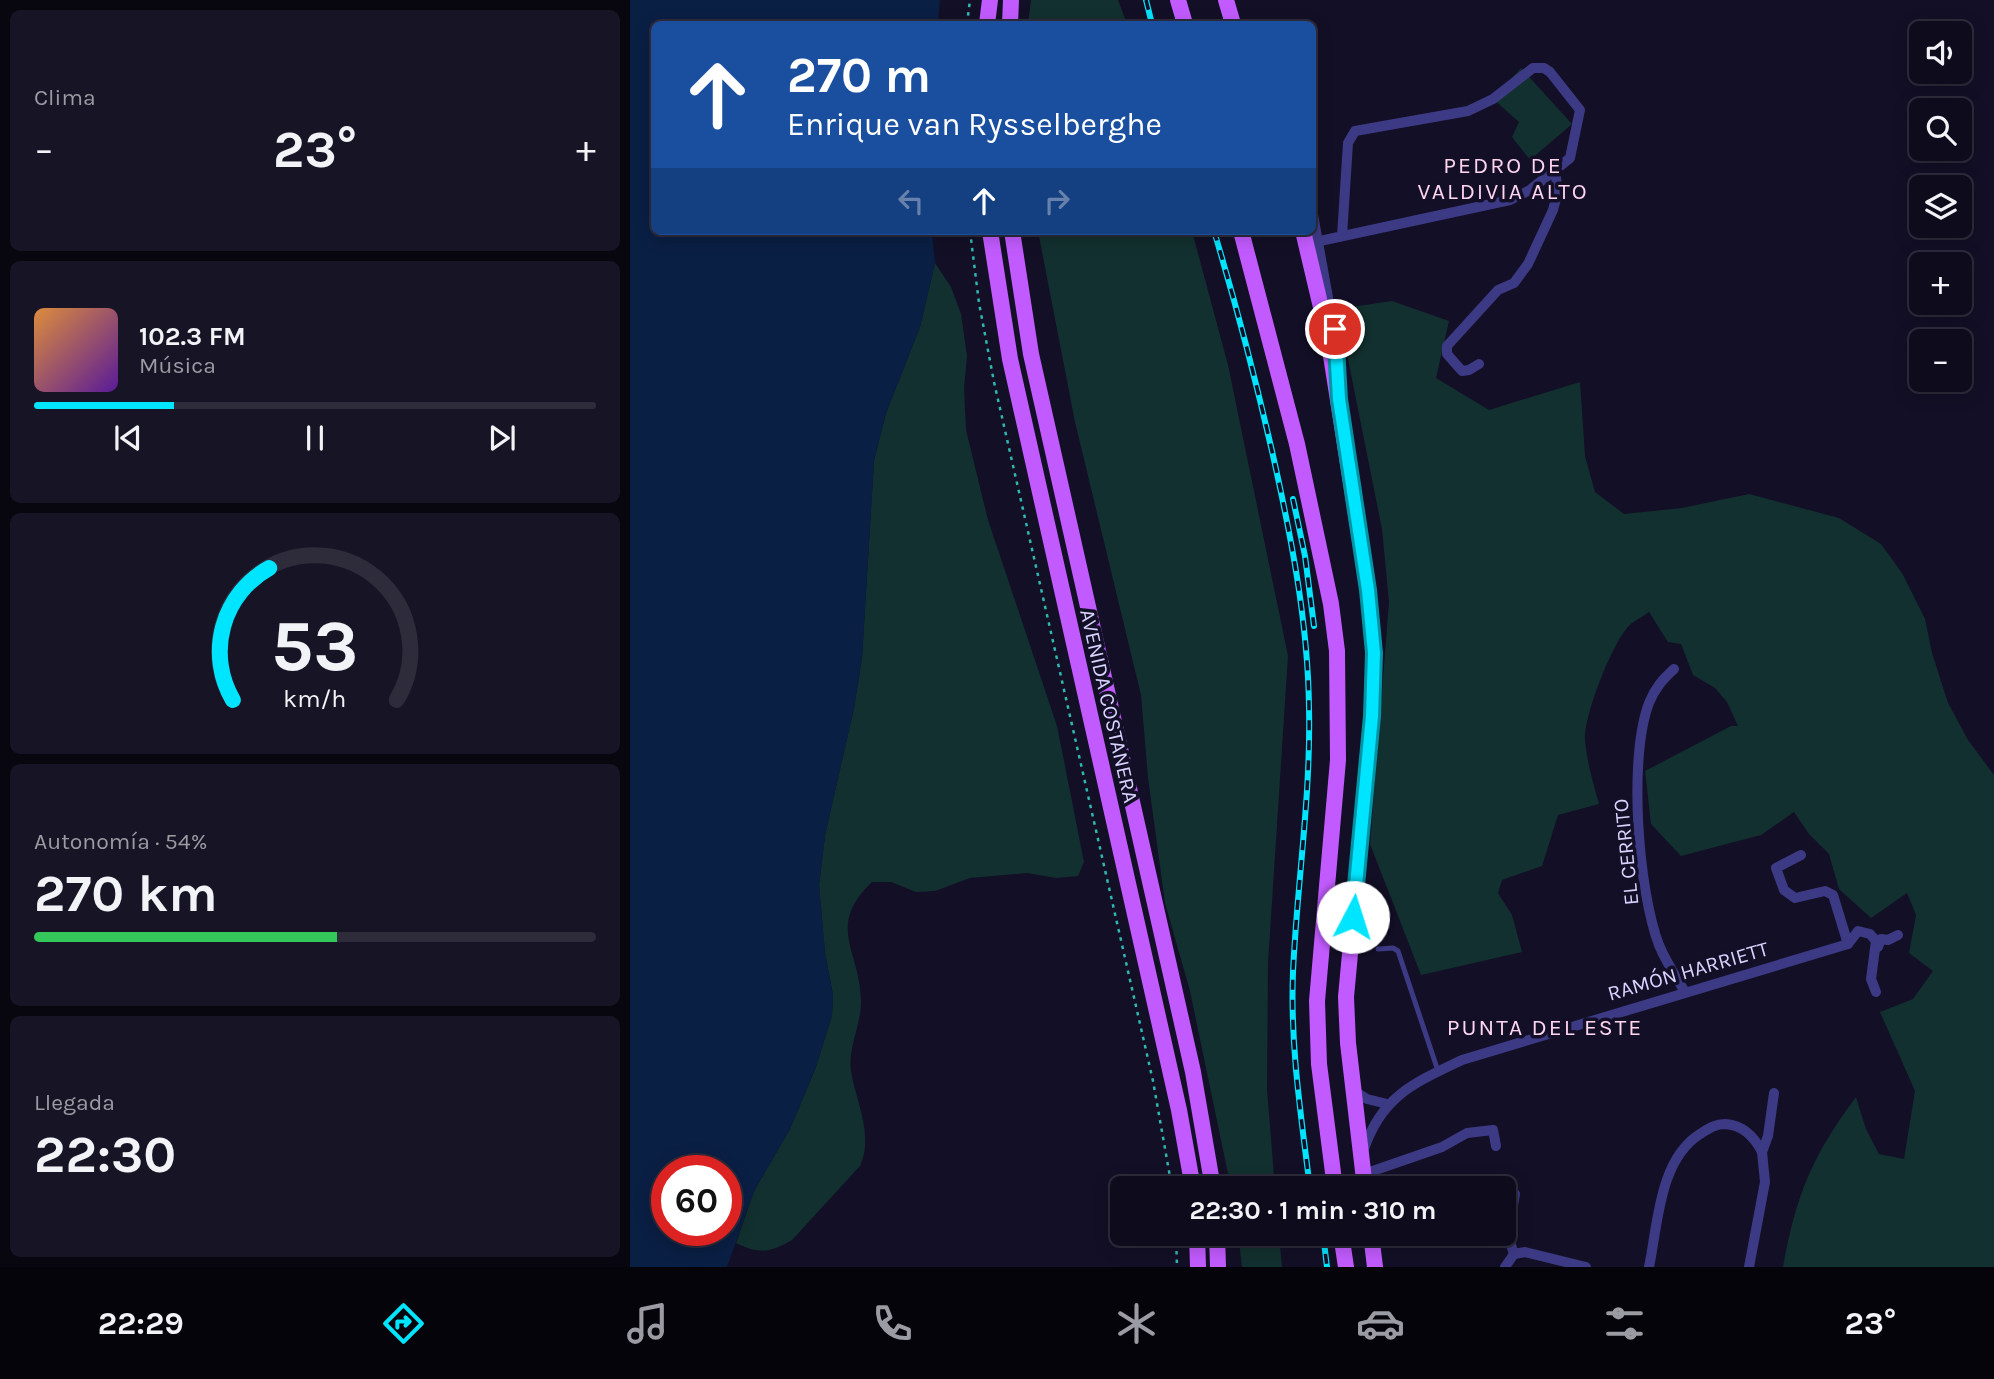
<!DOCTYPE html>
<html lang="es">
<head>
<meta charset="utf-8">
<style>
  :root { --surface:#0e0b1c; --page:#171425; --text:#f1f3f6; --muted:#9b9ba3; --line:#2e2b3b; --accent:#00e5ff }
  body { margin:0; font-family:Karla,sans-serif; background:var(--page); color:var(--text); height:100vh; display:flex; flex-direction:column; font-size:26px; white-space:nowrap }
  * { box-sizing:border-box; margin:0 }
  p { font-size:23px; color:var(--muted) }
  .icon { flex:none; width:38px; height:38px; fill:none; stroke:currentColor; stroke-width:2; stroke-linecap:round; stroke-linejoin:round }
  .map { position:relative; flex:1; overflow:hidden }
  .details { display:flex; flex-direction:column; gap:10px; padding:10px; background:#08060f; width:630px }
  .details>* { flex:none }
  .banner { position:absolute; left:21px; top:21px; width:665px; height:214px; border-radius:10px; box-shadow:0 4px 18px #0003,0 0 0 2px var(--line); background:#1a4fa0; color:#fff; overflow:hidden }
  .fabs { position:absolute; left:1279px; top:21px; display:grid; gap:14px }
  .fabs a { display:grid; place-items:center; width:63px; height:63px; border-radius:10px; background:var(--surface); box-shadow:0 4px 18px #0003,0 0 0 2px var(--line); font-size:35px }
  .speed { position:absolute; left:21px; top:1155px; display:flex; gap:14px; font-size:35px; font-weight:700; text-align:center }
  .speed>* { display:grid; place-content:center; width:91px; height:91px; border-radius:50%; background:var(--surface); box-shadow:0 4px 18px #0003,0 0 0 2px var(--line); line-height:1 }
  .speed .limit { border:10px solid #d22; background:#fff; color:#111 }
  .pin { position:absolute; display:grid; place-items:center; width:60px; height:60px; color:#fff; margin:-30px; border:4px solid #fff; border-radius:50%; box-shadow:0 2px 7px #0007 }
  .me { position:absolute; width:77px; margin:-38px; rotate:5deg; stroke-linejoin:round; filter:drop-shadow(0 0 5px #0008) }
  .turn { display:flex; align-items:center; gap:24px; height:147px; padding:0 21px; font-size:32px }
  .turn .icon { width:91px; height:91px; stroke-width:2.5 }
  .turn b { display:block; font-size:49px; line-height:60px }
  .lanes { display:flex; align-items:center; height:66px; padding:0 21px; background:#0003; justify-content:center; gap:35px; direction:ltr }
  .lanes .off { opacity:.35 }
  .big { font-size:52px; font-weight:700; line-height:1.1 }
  .details .tile { flex:1; display:flex; flex-direction:column; justify-content:center; gap:10px; min-width:0; padding:0 24px; border-radius:10px; background:var(--page) }
  .details .dial { align-items:center; gap:0 }
  .dial svg { height:182px; overflow:visible; fill:none; stroke:var(--line); stroke-width:7; stroke-linecap:round; text-anchor:middle }
  .dial text { fill:var(--text); stroke:none }
  .song { display:flex; align-items:center; gap:21px }
  .cover { width:84px; height:84px; border-radius:10px; background:linear-gradient(135deg,hsl(30 70% 55%),hsl(270 70% 35%)) }
  .played { height:7px; border-radius:4px; background:linear-gradient(90deg,var(--accent) 25%,var(--line) 25%) }
  .keys { display:flex; justify-content:space-around; direction:ltr }
  .heat { display:flex; justify-content:space-between; align-items:center; font-size:38px; direction:ltr }
  .charge { height:10px; border-radius:5px; background:linear-gradient(90deg,#34c759 54%,var(--line) 0) }
  .trip { position:absolute; left:480px; top:1176px; width:406px; height:70px; border-radius:10px; background:var(--surface); box-shadow:0 4px 18px #0003,0 0 0 2px var(--line); font-weight:700; line-height:70px; text-align:center }
  .tab-bar { display:flex; height:112px; justify-content:space-around; align-items:center; background:#06040b; color:var(--muted) }
  .tab-bar .icon { width:49px; height:49px }
  .tab-bar .selected { color:var(--accent) }
  .tab-bar b { font-size:32px; color:var(--text) }
  main { display:flex; flex:1; min-height:0 }
  .map>svg:first-child { display:block }
  .green { fill:#12302f }
  .water { fill:#0a1f44; fill-rule:evenodd }
  .lines { fill:none; stroke-linecap:round; stroke-linejoin:round }
  .path { stroke:#2fb8b0; stroke-width:2.5; stroke-dasharray:3.5 5; stroke-linecap:butt }
  .service { stroke:#3d3a85; stroke-width:5 }
  .minor { stroke:#3d3a85; stroke-width:10 }
  .primary { stroke:#c25bff; stroke-width:16 }
  .rail-casing { stroke:#00e5ff; stroke-width:6 }
  .rail { stroke:#130f26; stroke-width:3.5; stroke-dasharray:10; stroke-linecap:butt }
  .route-casing { stroke:#0095a6; stroke-width:18 }
  .route { stroke:#00e5ff; stroke-width:12 }
  .labels { text-anchor:middle; dominant-baseline:central; stroke-width:7; stroke-linejoin:round; paint-order:stroke }
  .street-label { font-size:21px; fill:#d9d4ff; stroke:#130f26 }
  .neighbourhood-label { font-size:23px; letter-spacing:2px; fill:#ffd6f0; stroke:#130f26 }
</style>
</head>
<body>
<main>
<section class="details">
<div class="tile"><p>Clima</p>
<div class="heat"><a>−</a><b class="big">23°</b><a>+</a></div>
</div>
<div class="tile">
<div class="song"><i class="cover"></i><div><b>102.3 FM</b><p>Música</p></div></div>
<div class="played"></div>
<div class="keys"><svg class="icon" aria-label="previous" viewBox="0 0 24 24"><path d="M18 5L8 12l10 7zM5 5v14"/></svg><svg class="icon" aria-label="pause" viewBox="0 0 24 24"><path d="M8 5v14M16 5v14"/></svg><svg class="icon" aria-label="next" viewBox="0 0 24 24"><path d="M6 5l10 7-10 7zM19 5v14"/></svg></div>
</div>
<div class="tile dial"><svg viewBox="0 0 100 80">
<path d="M14 69A42 42 0 1 1 86 69"/>
<path d="M14 69A42 42 0 0 1 30 11" stroke="#00e5ff"/>
<text x="50" y="56" font-size="32" font-weight="700">53</text>
<text x="50" y="72" font-size="11">km/h</text>
</svg></div>
<div class="tile"><p>Autonomía · 54%</p><b class="big">270 km</b><div class="charge"></div></div>
<div class="tile"><p>Llegada</p><b class="big">22:30</b></div>
</section>
<div class="map">
<svg width="1364" height="1267" viewBox="0 0 1364 1267">
  <rect width="100%" height="100%" fill="#130f26"/>
  <g class="green">
    <polygon points="401,0 488,0 497,24 398,24"/>
    <polygon points="891,68 942,124 900,160 882,137 889,122 863,99"/>
    <polygon points="408,231 562,231 598,365 658,656 638,963 637,1089 645,1188 601,1188 560,991 535,903 518,778 511,695 445,422"/>
    <path d="M 305,263 L 321,287 L 331,314 L 337,356 L 334,388 L 336,430 L 358,520 L 427,726 L 454,862 L 448,876 L 426,878 L 397,873 L 340,878 L 305,891 L 286,892 L 261,882 L 242,882 C 195,927 231,951 231,1002 C 231,1025 218,1047 221,1071 C 226,1102 244,1135 230,1166 L 162,1240 C 140,1253 128,1254 106,1243 L 124,1191 L 160,1129 L 186,1067 L 202,1015 L 203,995 L 195,953 L 189,885 L 195,835 L 224,708 L 232,658 L 244,460 L 256,413 L 290,327 Z"/>
    <path d="M 762,301 L 819,321 L 806,378 L 859,410 L 950,382 L 955,456 L 965,492 L 994,514 L 1052,508 L 1119,494 L 1209,518 L 1251,544 L 1272,573 L 1295,619 L 1302,653 L 1318,703 L 1338,740 L 1364,775 L 1364,1267 L 1153,1267 C 1166,1195 1182,1156 1226,1097 L 1236,1129 L 1249,1154 L 1274,1159 L 1285,1091 L 1250,1012 L 1283,999 L 1303,971 L 1279,953 L 1286,915 L 1277,893 L 1241,918 L 1209,889 L 1199,854 L 1179,834 L 1164,812 L 1131,835 L 1051,856 L 1021,824 L 1015,771 L 1101,726 L 1108,726 L 1097,702 L 1085,688 L 1063,675 L 1051,644 L 1038,642 L 1019,612 C 1013,617 1002,621 997,628 C 981,647 954,715 955,740 C 957,762 963,783 969,804 L 928,815 L 912,866 L 872,880 L 868,893 L 882,915 L 892,952 L 791,975 L 740,844 L 759,602 L 752,529 L 708,309 Z"/>
    <polygon points="608,1234 649,1234 652,1267 612,1267"/>
  </g>
  <path class="water" d="M 0,0 L 310,0 L 308,24 L 24,24 L 24,231 L 302,231 L 305,263 L 290,327 L 256,413 L 244,460 L 232,658 L 224,708 L 195,835 L 189,885 L 195,953 L 203,995 L 202,1015 L 186,1067 L 160,1129 L 124,1191 L 97,1267 L 0,1267 ZM 37,1171 L 96,1171 L 96,1230 L 37,1230 Z"/>
  <g class="lines">
    <g class="path">
      <polyline points="337,24 340,0"/>
      <polyline points="340,231 349,303 364,382 523,1081 542,1188"/>
      <polyline points="546,1234 547,1267"/>
    </g>
    <polyline class="service" points="748,949 763,948 768,951 808,1071"/>
    <g class="minor">
      <polyline points="682,209 708,353"/>
      <polyline points="690,241 880,200 900,190 940,158 950,110 920,72 914,68 903,68 863,99 838,111 725,131 718,143 712,236"/>
      <polyline points="849,364 839,370 832,371 817,354 817,346 868,290 884,283 898,264 923,210 928,191 925,171"/>
      <path d="M 1044,669 C 1033,679 1025,688 1019,703 C 998,758 1008,890 1029,945 C 1036,962 1046,977 1055,992"/>
      <polyline points="1171,855 1146,868 1154,890 1165,898 1195,891 1203,895 1218,944"/>
      <polyline points="1218,944 1228,931 1240,934 1246,941 1241,979 1246,992"/>
      <polyline points="1248,947 1251,939 1258,940 1268,935"/>
      <polyline points="724,1091 737,1099 757,1104"/>
      <path d="M 734,1149 C 752,1096 784,1083 832,1060 L 1218,944"/>
      <polyline points="734,1174 812,1147 837,1133 863,1130 866,1146"/>
      <polyline points="884,1254 895,1252 956,1267"/>
      <polyline points="884,1254 878,1236 885,1194"/>
      <polyline points="875,1267 884,1254"/>
      <path d="M 1019,1267 C 1028,1224 1029,1160 1070,1134 C 1078,1129 1085,1124 1095,1124 C 1113,1125 1125,1138 1132,1152"/>
      <polyline points="1119,1267 1135,1182 1132,1152 1138,1136 1144,1093"/>
    </g>
    <g class="primary">
      <polyline points="548,0 555,24"/>
      <polyline points="596,0 603,24"/>
      <polyline points="357,24 360,0"/>
      <polyline points="380,24 381,0"/>
      <polyline points="360,231 380,359 549,1110 563,1188"/>
      <polyline points="382,231 401,354 563,1072 583,1188"/>
      <polyline points="611,231 667,444 701,604 707,651 708,760 687,1001 689,1064 705,1188"/>
      <polyline points="673,231 698,337 738,590 744,653 742,716 716,997 718,1043 735,1188"/>
      <polyline points="567,1234 568,1267"/>
      <polyline points="587,1234 588,1267"/>
      <polyline points="711,1234 716,1267"/>
      <polyline points="741,1234 745,1267"/>
    </g>
    <defs>
      <g id="rail">
        <polyline points="516,0 522,24"/>
        <path d="M 584,231 C 606,304 625,377 642,451 C 661,536 678,621 679,708 C 681,796 667,884 663,972 C 660,1044 671,1116 680,1188"/>
        <polyline points="663,499 675,556 684,626"/>
        <polyline points="693,1234 697,1267"/>
      </g>
    </defs>
    <use href="#rail" class="rail-casing"/>
    <use href="#rail" class="rail"/>
  </g>
  <g class="lines">
    <defs>
      <polyline id="route" points="705,329 709,399 738,590 744,653 742,716 723,917"/>
    </defs>
    <use href="#route" class="route-casing"/>
    <use href="#route" class="route"/>
  </g>
  <g class="labels">
    <g class="street-label">
      <text transform="translate(479 706) rotate(77)">AVENIDA COSTANERA</text>
      <text transform="translate(996 852) rotate(-96)">EL CERRITO</text>
      <text transform="translate(1058 971) rotate(-16)">RAMÓN HARRIETT</text>
    </g>
    <g class="neighbourhood-label">
      <text x="873" y="165">PEDRO DE<tspan x="873" dy="26">VALDIVIA ALTO</tspan></text>
      <text x="915" y="1027">PUNTA DEL ESTE</text>
    </g>
  </g>
</svg>
<div class="fabs">
<a><svg class="icon" aria-label="sound" viewBox="0 0 24 24"><path d="M4 9h4l5-4v14l-5-4H4zM17 9q2 3 0 6"/></svg></a>
<a><svg class="icon" aria-label="search" viewBox="0 0 24 24"><circle cx="10" cy="10" r="6"/><path d="M15 15l6 6"/></svg></a>
<a><svg class="icon" aria-label="layers" viewBox="0 0 24 24"><path d="M12 4l9 5-9 5-9-5zM3 14l9 5 9-5"/></svg></a>
<a>+</a>
<a>−</a>
</div>
<div class="speed"><div class="limit">60</div></div>
<div class="pin" style="left:705px;top:329px;background:#d93025"><svg class="icon" aria-label="arrive" viewBox="0 0 24 24"><path d="M6 21V4h12l-3 4 3 4H6"/></svg></div>
<svg class="me" style="left:723px;top:917px" viewBox="-20 -20 40 40"><circle r="19" fill="#fff"/><path d="M0-13L10 11 0 6-10 11z" fill="#00e5ff"/></svg>
<div class="trip">22:30 · 1 min · 310 m</div>
<div class="banner">
<div class="turn"><svg class="icon" aria-label="ahead" viewBox="0 0 24 24"><path d="M12 20V5M6 11l6-6 6 6"/></svg><div><b>270 m</b>Enrique van Rysselberghe</div></div>
<div class="lanes"><svg class="icon off" aria-label="left" viewBox="0 0 24 24"><path d="M17 20v-9H6M10 6l-5 5 5 5"/></svg><svg class="icon" aria-label="ahead" viewBox="0 0 24 24"><path d="M12 20V5M6 11l6-6 6 6"/></svg><svg class="icon off" aria-label="right" viewBox="0 0 24 24"><path d="M7 20v-9h11M14 6l5 5-5 5"/></svg></div>
</div>
</div>
</main>
<nav class="tab-bar">
<b>22:29</b>
<svg class="icon selected" aria-label="directions" viewBox="0 0 24 24"><path d="M12 3l9 9-9 9-9-9zM9 14v-3h6M13 9l2 2-2 2"/></svg>
<svg class="icon" aria-label="music" viewBox="0 0 24 24"><path d="M9 18V5l10-2v13"/><circle cx="6" cy="18" r="3"/><circle cx="16" cy="16" r="3"/></svg>
<svg class="icon" aria-label="phone" viewBox="0 0 24 24"><path d="M5 4h4l2 5-3 2q2 4 5 5l2-3 5 2v4C11 20 4 13 5 4z"/></svg>
<svg class="icon" aria-label="climate" viewBox="0 0 24 24"><path d="M12 3v18M4 7l16 10M4 17L20 7"/></svg>
<svg class="icon" aria-label="car" viewBox="0 0 24 24"><path d="M5 17H2v-5l4-1 3-4h7l3 4 3 1v5h-3M9 17h6M6 11h13"/><circle cx="7" cy="17" r="2"/><circle cx="17" cy="17" r="2"/></svg>
<svg class="icon" aria-label="filters" viewBox="0 0 24 24"><path d="M4 7h16M4 17h16"/><circle cx="9" cy="7" r="2"/><circle cx="15" cy="17" r="2"/></svg>
<b>23°</b>
</nav>
</body>
</html>
